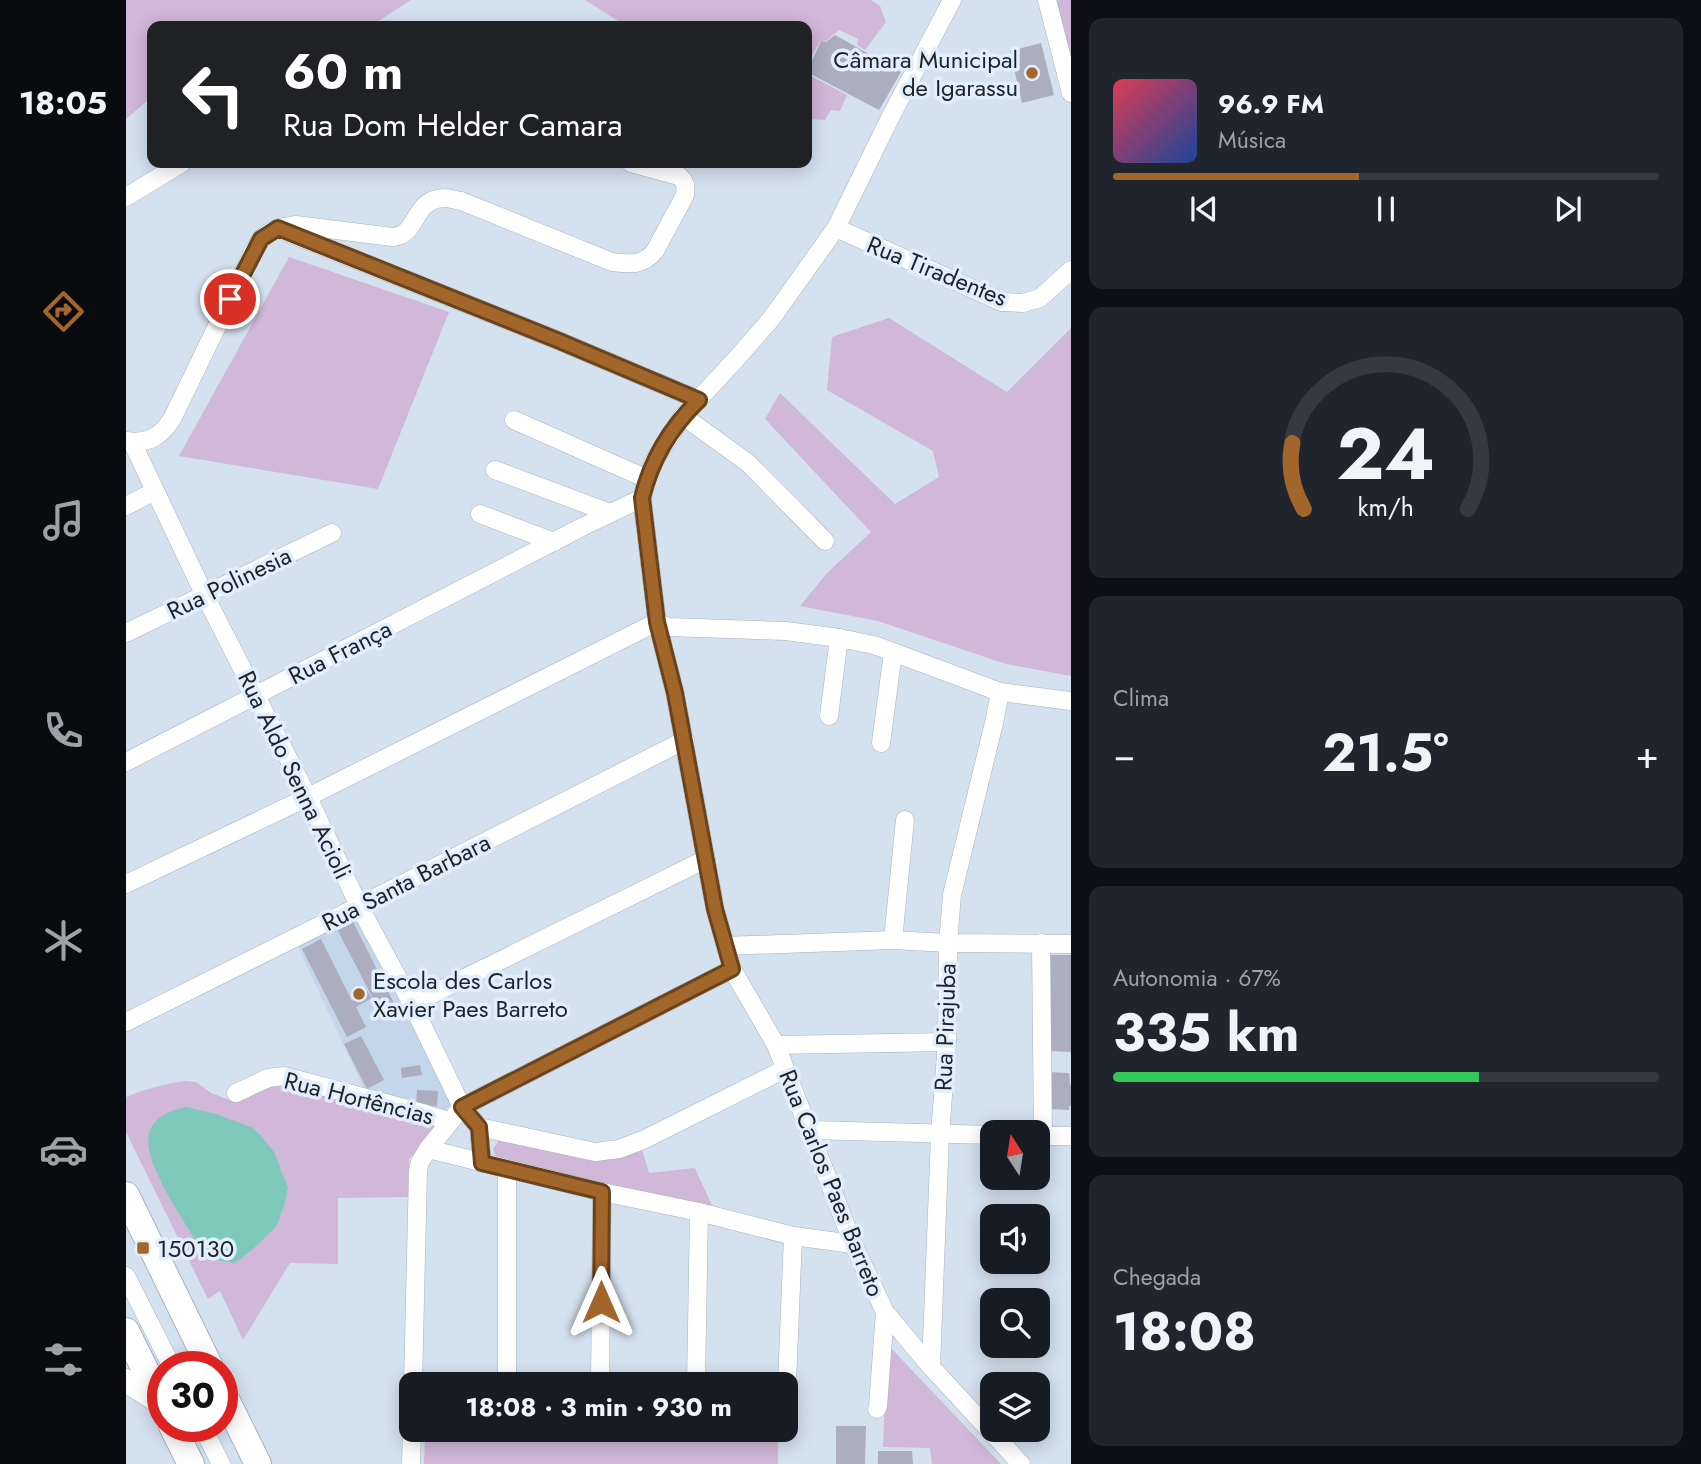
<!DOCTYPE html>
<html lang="pt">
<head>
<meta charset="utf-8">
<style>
  :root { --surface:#171b24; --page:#20242c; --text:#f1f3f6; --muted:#9ea1a6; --line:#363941; --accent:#a3662a }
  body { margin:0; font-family:Jost,sans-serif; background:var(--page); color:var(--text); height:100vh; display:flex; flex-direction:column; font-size:26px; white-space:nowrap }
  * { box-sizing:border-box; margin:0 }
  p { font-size:23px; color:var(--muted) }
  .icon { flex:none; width:38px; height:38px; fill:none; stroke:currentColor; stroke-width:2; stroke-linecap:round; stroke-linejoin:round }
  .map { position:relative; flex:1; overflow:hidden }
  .details { display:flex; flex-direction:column; gap:18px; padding:18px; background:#0d0f14; width:630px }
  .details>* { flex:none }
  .top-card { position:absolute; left:21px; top:21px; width:665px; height:147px; border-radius:14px; box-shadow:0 4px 18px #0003; background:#202124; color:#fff; overflow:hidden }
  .needle { width:46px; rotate:348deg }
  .tools { position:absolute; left:854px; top:1120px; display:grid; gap:14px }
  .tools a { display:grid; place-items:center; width:70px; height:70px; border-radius:14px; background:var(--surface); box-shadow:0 4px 18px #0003; font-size:35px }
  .speed { position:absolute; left:21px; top:1351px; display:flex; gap:14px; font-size:35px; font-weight:700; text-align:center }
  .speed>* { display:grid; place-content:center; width:91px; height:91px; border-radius:50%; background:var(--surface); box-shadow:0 4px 18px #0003; line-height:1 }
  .speed .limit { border:10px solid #d22; background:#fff; color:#111 }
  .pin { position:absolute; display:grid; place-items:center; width:60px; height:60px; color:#fff; margin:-30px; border:4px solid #fff; border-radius:50%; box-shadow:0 2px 7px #0007 }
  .me { position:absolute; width:77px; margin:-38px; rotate:0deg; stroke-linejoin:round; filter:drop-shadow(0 0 5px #0008) }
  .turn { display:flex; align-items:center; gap:24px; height:147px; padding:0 21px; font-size:32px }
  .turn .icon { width:91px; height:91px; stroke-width:2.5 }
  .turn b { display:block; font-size:49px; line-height:60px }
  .big { font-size:52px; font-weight:700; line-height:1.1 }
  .details .tile { flex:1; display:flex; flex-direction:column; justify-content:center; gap:10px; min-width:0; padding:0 24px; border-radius:14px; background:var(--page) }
  .details .dial { align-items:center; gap:0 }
  .dial svg { height:182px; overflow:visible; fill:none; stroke:var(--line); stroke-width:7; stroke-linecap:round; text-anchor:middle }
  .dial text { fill:var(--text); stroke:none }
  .song { display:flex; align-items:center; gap:21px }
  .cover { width:84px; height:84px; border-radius:10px; background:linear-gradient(135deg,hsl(350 70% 55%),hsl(220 70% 35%)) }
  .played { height:7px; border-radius:4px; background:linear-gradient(90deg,var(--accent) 45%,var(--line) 45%) }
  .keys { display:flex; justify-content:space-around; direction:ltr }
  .heat { display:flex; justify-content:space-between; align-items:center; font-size:38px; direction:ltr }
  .charge { height:10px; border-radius:5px; background:linear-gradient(90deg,#34c759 67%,var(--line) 0) }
  .trip { position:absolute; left:273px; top:1372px; width:399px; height:70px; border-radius:14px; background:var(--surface); box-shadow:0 4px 18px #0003; font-weight:700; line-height:70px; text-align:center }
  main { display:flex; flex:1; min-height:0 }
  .dock { display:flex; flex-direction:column; width:126px; justify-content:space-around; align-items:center; background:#090b0e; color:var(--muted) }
  .dock .icon { width:49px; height:49px }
  .dock .active { color:var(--accent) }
  .dock b { font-size:32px; color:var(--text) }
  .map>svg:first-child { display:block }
  .built { fill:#c4d6ea }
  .green { fill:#d1b7d8 }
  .water { fill:#7ec9bc }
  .building { fill:#acadbe }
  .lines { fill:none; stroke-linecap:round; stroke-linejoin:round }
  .minor-casing { stroke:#a6b3c0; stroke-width:19 }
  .highway-casing { stroke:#a6b3c0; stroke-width:28 }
  .minor { stroke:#fff; stroke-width:18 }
  .highway { stroke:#fff; stroke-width:26 }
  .route-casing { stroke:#6a421b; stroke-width:18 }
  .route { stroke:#a3662a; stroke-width:12 }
  .poi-dot { fill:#a3662a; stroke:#e1eefd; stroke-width:2.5 }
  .labels { text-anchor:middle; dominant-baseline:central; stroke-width:7; stroke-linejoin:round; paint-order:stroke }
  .poi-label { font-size:24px; fill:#1e2328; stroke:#e1eefd; text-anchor:start }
  .street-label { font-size:24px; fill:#1e2328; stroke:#e1eefd }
</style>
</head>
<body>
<main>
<nav class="dock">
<b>18:05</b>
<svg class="icon active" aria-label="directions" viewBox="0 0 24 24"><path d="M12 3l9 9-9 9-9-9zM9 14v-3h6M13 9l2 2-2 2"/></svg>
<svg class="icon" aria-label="music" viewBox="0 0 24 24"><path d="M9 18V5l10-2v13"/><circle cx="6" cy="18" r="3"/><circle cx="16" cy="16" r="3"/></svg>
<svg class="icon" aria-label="phone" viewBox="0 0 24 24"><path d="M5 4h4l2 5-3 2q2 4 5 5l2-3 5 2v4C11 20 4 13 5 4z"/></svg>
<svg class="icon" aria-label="climate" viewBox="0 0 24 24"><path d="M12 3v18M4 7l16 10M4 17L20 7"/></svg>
<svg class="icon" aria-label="car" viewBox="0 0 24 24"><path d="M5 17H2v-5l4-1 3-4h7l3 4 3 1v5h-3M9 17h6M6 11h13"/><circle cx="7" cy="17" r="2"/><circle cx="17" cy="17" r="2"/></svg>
<svg class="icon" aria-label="filters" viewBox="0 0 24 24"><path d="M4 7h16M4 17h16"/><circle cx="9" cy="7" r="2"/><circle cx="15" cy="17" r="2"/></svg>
</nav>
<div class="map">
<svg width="945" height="1464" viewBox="0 0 945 1464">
  <rect width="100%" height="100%" fill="#d4e1ef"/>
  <polygon class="built" points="229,911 327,1103 314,1115 239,1091 170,943"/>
  <g class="green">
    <polygon points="0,0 285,0 245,26 26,26 26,101 21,101 0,119"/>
    <polygon points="459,0 745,0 754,6 760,22 739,50 731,45 732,39 713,30 700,41 694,41 681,66 681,26 500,26"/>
    <polygon points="923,0 945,0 945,96"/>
    <polygon points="681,74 721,95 714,111 705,110 699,120 684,119 681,117"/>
    <polygon points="163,257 323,312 252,489 53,456"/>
    <polygon points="763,318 881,392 945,328 945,676 880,664 752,621 674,606 701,573 745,532 639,419 654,393 769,504 813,477 807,451 701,390 706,337"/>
    <path d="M 59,1081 L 70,1082 L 85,1093 L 106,1101 L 130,1086 L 144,1082 L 310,1121 L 312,1130 L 283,1159 L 282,1197 L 212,1198 L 212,1264 L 164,1263 L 117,1340 L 94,1291 L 82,1299 L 0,1132 L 0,1097 C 19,1089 38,1084 59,1081 Z"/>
    <polygon points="373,1140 467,1161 516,1149 523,1173 569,1168 588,1210 370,1158 367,1149"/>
    <polygon points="761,1344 875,1464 806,1464 804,1448 757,1447"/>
    <polygon points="299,1430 652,1430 652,1464 298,1464"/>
  </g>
  <path class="water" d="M 60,1107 L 90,1114 L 127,1128 L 137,1138 L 148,1152 L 162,1188 L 158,1206 L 150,1227 L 126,1250 L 109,1263 C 96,1261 83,1260 74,1250 C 72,1247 71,1243 69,1240 C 61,1226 52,1213 44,1199 C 25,1161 0,1120 60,1107 Z"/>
  <g class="building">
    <polygon points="709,35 775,72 753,110 681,72 695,41 700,42"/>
    <polygon points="915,43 928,95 896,103 884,51"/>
    <polygon points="226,920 273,1013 258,1020 210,927"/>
    <polygon points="195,939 226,1001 241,991 246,998 230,1007 240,1027 221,1037 176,949"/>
    <polygon points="922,955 945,955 945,1052 922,1051"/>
    <polygon points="235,1036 258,1080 241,1089 218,1044"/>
    <polygon points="294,1065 296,1075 276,1078 275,1068"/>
    <polygon points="923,1072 943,1073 944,1085 945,1085 945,1106 943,1106 943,1110 923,1109"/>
    <polygon points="291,1090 312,1091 311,1106 290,1105"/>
    <polygon points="710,1426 740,1426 739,1464 710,1464"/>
    <polygon points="752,1451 786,1451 787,1464 752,1464"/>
  </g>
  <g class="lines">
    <defs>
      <g id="minor">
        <polyline points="826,0 765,116 710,228 645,319 611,358 557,416 529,459 521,479 516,498 531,622 549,693 589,909 606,969 650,1045 727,1244 759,1312 805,1367 895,1464"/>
        <polyline points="921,0 945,93"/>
        <polyline points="0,197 56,163"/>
        <polyline points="710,228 876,302 897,303 914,298 945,270"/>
        <polyline points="155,230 431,340 573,400"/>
        <polyline points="557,416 622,463 699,541"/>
        <polyline points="388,420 521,479"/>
        <path d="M 0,441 C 23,444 34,437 46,419 L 127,252 L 135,239 L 142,233 L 152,228 L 169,225 L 267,237 C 293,235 286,199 318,198 C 323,198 329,200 335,201 L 486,262 C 503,264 517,266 529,251 L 559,195 C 560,187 560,182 553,176 L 505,163"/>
        <polyline points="6,442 79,596 182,797 233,906 286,1004 336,1107 353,1127 469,1152 493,1149 517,1140 659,1069"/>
        <polyline points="369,470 484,513"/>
        <polyline points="0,506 29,491"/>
        <polyline points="354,514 428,542"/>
        <polyline points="0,633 206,533"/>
        <polyline points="703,716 713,638"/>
        <polyline points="755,743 767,652"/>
        <polyline points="0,762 458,526 516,498"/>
        <polyline points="0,884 182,797 531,622 542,627 660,631 713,638 748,645 874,692 945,701"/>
        <polyline points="767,940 779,820"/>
        <polyline points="915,943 917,1136"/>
        <polyline points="599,946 767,940 822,943 945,944"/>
        <polyline points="286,1004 580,859"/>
        <polyline points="0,1022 233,906 559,740"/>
        <polyline points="650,1045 821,1042"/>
        <polyline points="110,1093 142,1078 158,1076 300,1114 323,1121"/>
        <polyline points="353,1127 356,1163"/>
        <polyline points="684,1130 866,1135"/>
        <polyline points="912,1136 945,1136"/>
        <polyline points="302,1149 476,1192 573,1212 667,1236 727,1244"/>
        <polyline points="381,1169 381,1384"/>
        <polyline points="0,1276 46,1367"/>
        <polyline points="805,1367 814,1135 821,1042 822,943 826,895 868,723 874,692"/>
        <polyline points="0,1378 4,1386 35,1406"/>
        <polyline points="287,1384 292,1171 294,1162 302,1149 336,1107 606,969"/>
        <polyline points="474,1384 476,1192"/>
        <polyline points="570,1384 573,1212"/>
        <polyline points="660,1409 667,1236"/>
        <polyline points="751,1409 752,1406 759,1312"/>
        <polyline points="76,1426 95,1464"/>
        <polyline points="285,1464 286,1430"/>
      </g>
      <g id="highway">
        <polyline points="0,1195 84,1367"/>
        <polyline points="0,1331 37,1406"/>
        <polyline points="96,1391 132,1464"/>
        <polyline points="46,1426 65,1464"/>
      </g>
    </defs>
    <use href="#minor" class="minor-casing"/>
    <use href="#highway" class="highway-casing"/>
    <use href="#minor" class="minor"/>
    <use href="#highway" class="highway"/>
  </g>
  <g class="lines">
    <defs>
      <path id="route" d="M 104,299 L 135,239 L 152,228 L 431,340 L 573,400 C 545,427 525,460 516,498 L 531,622 L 549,693 L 589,909 L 606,969 L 336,1107 L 353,1127 L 356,1163 L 476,1192 L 475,1302"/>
    </defs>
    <use href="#route" class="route-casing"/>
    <use href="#route" class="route"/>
  </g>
  <g class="poi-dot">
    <circle cx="906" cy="73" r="7"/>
    <circle cx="233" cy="994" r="7"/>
    <rect x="10" y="1241" width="14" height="14" rx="3.5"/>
  </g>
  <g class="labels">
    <g class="poi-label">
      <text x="892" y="59" text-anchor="end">Câmara Municipal<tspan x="892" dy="28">de Igarassu</tspan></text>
      <text x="247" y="980">Escola des Carlos<tspan x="247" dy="28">Xavier Paes Barreto</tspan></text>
      <text x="31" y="1248">150130</text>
    </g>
    <g class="street-label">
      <text transform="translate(811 271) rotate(22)">Rua Tiradentes</text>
      <text transform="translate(103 583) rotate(-26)">Rua Polinesia</text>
      <text transform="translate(214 652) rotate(-27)">Rua França</text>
      <text transform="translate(169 775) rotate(64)">Rua Aldo Senna Acioli</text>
      <text transform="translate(280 882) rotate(-27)">Rua Santa Barbara</text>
      <text transform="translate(819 1027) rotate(-88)">Rua Pirajuba</text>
      <text transform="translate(233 1098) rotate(14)">Rua Hortências</text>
      <text transform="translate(706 1183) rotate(68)">Rua Carlos Paes Barreto</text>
    </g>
  </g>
</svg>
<div class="tools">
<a><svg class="needle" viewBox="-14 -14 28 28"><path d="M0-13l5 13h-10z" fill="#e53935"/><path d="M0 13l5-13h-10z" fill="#9ea1a6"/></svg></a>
<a><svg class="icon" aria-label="sound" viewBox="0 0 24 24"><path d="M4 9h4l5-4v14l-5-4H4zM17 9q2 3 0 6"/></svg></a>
<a><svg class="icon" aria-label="search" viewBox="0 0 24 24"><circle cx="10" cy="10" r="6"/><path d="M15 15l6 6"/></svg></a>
<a><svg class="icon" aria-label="layers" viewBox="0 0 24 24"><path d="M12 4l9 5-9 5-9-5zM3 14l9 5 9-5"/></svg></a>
</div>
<div class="speed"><div class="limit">30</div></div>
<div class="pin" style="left:104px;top:299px;background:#d93025"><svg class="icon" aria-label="arrive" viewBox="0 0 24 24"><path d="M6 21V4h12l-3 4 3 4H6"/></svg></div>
<svg class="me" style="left:475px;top:1302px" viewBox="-20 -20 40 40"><path d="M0-17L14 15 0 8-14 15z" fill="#a3662a" stroke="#fff" stroke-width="4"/></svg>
<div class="trip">18:08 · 3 min · 930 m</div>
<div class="top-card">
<div class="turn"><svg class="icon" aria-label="left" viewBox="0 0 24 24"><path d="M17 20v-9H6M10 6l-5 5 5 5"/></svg><div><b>60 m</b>Rua Dom Helder Camara</div></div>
</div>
</div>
<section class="details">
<div class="tile">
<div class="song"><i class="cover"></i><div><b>96.9 FM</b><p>Música</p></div></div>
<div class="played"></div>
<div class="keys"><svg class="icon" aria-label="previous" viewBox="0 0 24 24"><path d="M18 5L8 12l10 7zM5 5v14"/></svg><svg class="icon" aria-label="pause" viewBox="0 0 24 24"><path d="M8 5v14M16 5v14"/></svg><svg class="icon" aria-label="next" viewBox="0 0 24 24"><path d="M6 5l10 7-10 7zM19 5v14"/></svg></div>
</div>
<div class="tile dial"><svg viewBox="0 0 100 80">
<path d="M14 69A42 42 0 1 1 86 69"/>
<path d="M14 69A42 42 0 0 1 9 40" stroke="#a3662a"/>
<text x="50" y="56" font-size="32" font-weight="700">24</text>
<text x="50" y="72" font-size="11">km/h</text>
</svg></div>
<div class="tile"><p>Clima</p>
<div class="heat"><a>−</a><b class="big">21.5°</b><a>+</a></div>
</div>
<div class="tile"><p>Autonomia · 67%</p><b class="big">335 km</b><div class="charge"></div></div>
<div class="tile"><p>Chegada</p><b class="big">18:08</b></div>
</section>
</main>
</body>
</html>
